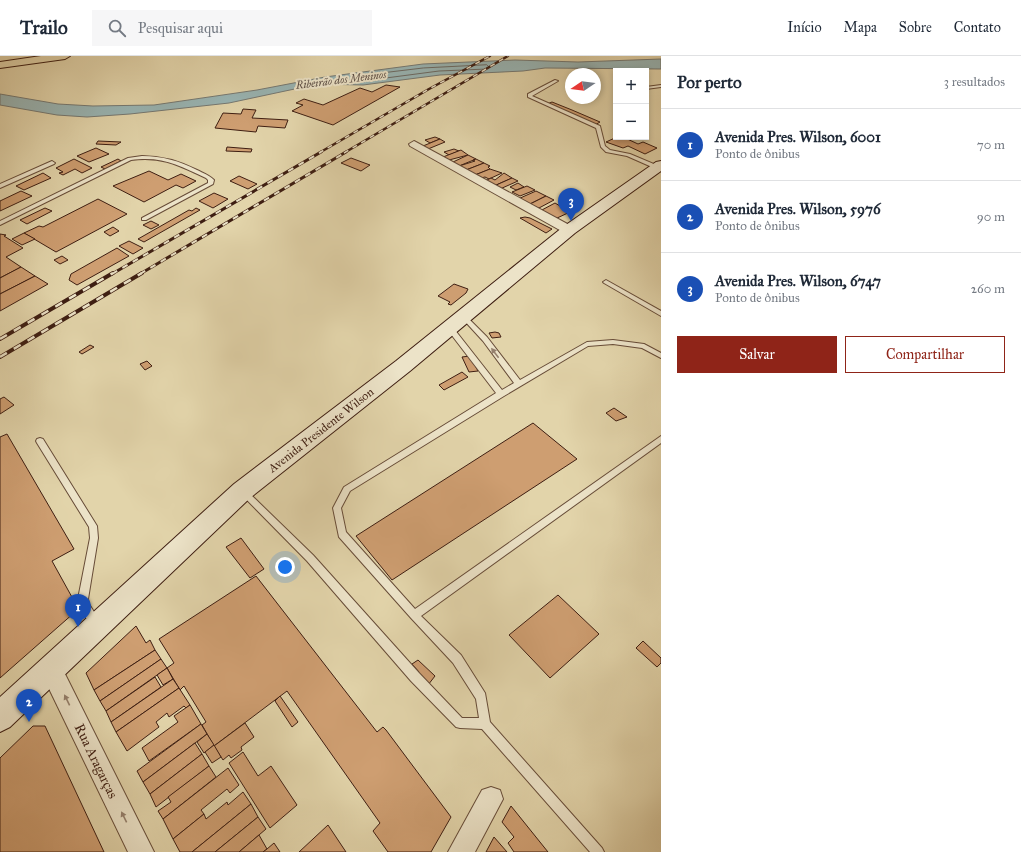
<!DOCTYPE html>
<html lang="pt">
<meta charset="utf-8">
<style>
body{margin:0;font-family:"IM FELL Great Primer",serif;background:#f6f6f7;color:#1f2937}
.controls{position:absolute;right:12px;top:12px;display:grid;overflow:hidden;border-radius:0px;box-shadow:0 2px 6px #0003}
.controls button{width:36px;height:36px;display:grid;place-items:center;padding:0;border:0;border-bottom:1px solid #e0e1e3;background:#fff;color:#1f2937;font:20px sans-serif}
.compass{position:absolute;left:565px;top:12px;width:36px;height:36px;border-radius:50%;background:#fff;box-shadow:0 2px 6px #0003;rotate:257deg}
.you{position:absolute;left:285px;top:511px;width:14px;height:14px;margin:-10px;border:3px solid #fff;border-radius:50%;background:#1a73e8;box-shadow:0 0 0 6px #1a73e833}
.badge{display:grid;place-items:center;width:26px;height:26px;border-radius:50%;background:#8f2418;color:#fff;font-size:13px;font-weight:700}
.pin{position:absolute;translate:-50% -33px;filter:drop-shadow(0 1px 2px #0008)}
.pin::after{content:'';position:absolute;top:21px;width:14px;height:12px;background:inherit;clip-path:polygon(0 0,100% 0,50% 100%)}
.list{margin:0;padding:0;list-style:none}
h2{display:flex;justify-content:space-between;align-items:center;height:52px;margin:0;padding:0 16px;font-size:17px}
h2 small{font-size:13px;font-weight:400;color:#747a83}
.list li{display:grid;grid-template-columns:26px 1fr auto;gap:12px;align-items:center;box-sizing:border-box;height:72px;padding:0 16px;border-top:1px solid #e0e1e3}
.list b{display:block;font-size:15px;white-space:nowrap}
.list p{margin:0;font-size:13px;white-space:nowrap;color:#747a83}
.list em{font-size:13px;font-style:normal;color:#747a83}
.actions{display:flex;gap:8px;padding:12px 16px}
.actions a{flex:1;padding:9px 0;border:1px solid #8f2418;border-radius:0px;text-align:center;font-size:14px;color:#8f2418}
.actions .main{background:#8f2418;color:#fff}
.icon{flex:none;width:22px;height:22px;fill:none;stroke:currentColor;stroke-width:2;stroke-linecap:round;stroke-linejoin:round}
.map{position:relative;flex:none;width:661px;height:796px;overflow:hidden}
header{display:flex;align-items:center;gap:24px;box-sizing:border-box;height:56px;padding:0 20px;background:#fff;border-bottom:1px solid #e0e1e3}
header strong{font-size:19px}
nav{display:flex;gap:22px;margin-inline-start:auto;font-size:14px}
.search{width:280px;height:36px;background:#f6f6f7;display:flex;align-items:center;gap:10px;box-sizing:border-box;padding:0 14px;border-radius:0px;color:#747a83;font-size:15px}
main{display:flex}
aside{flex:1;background:#fff}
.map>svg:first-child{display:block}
.water{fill:#99b5b4;stroke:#757973}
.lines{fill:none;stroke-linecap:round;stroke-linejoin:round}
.shore{stroke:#6c6a63;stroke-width:1}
.building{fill:#ce9e71;stroke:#3e1e12}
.service-casing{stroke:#674c38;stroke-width:2}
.minor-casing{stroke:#674c38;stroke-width:2}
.secondary-casing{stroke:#3e1e12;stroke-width:2}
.primary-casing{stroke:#3e1e12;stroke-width:2}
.service{fill:#ece3c8;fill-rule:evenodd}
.minor{fill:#ece3c8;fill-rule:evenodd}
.secondary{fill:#ece3c8;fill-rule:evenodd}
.primary{fill:#e2d4aa;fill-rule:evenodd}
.rail-far2-casing{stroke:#3e1e12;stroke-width:2.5}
.rail-far1-casing{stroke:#3e1e12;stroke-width:3}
.rail-casing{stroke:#3e1e12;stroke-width:4}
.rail-far2{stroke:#ece3c8;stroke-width:1.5;stroke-dasharray:5;stroke-linecap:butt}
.rail-far1{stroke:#ece3c8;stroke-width:2;stroke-dasharray:6;stroke-linecap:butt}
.rail{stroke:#ece3c8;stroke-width:2.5;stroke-dasharray:8;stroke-linecap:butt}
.oneway{fill:#95806d}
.labels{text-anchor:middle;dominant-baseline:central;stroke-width:4;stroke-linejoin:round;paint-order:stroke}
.far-water-label{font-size:11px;font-style:italic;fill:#594b43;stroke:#ece3c8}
.street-label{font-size:12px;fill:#3e1e12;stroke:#ece3c8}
.near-street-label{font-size:14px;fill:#3e1e12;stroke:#ece3c8}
</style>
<header>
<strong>Trailo</strong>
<div class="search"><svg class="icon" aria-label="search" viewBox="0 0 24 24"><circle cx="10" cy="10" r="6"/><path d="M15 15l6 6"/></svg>Pesquisar aqui</div>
<nav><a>Início</a><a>Mapa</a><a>Sobre</a><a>Contato</a></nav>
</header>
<main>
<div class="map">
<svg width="661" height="796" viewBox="0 0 661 796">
<rect width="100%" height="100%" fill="#e2d4aa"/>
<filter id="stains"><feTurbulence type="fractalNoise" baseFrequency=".005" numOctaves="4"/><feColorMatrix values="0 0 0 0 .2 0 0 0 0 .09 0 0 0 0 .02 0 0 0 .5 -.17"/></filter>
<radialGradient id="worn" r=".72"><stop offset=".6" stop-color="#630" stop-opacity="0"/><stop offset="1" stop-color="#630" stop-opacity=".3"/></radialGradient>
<path class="water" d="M661,3V13L545,12L523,15L440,19L363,29L318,28L229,47L130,58L87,61L57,59L0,49V38L58,48L93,50L154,49L257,34L325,21L423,8L515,4L578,6Z"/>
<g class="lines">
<path class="shore" d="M487,9L489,11L487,13L439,15L363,25L354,23L356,20L423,12Z"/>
</g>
<g class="building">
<path d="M386,29L400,31L333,69L292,55L303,49L296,47L304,43L323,49L360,32L372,36Z"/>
<path d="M552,46L572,54L600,66L595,69L547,48Z"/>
<path d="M243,53L256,54L252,62L288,64L285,72L258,70L256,76L215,72L223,57L241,58Z"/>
<path d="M435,81L440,83L430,87L425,84Z"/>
<path d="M617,81H623L638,88L643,86L657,92L645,98L628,90L623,92L606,86Z"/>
<path d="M440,83L445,86L428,93L423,90Z"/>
<path d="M98,85L121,86L116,89L96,88Z"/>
<path d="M227,91L252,93L251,96L226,95Z"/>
<path d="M96,92L109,98L89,106L77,100Z"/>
<path d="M454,93L459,95L449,99L444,96Z"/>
<path d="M461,94L468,99L449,104L443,101Z"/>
<path d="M468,99L476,103L459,110L453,106Z"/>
<path d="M351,102L370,109L361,115L341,107Z"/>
<path d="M74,103L92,112L82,117L75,113L63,119L59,117L63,116L56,112Z"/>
<path d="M118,103L121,105L105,113L101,111Z"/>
<path d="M476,103L484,107L466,114L459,110L475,105L473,104Z"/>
<path d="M484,107L490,110L488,111L490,113L475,119L466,114Z"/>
<path d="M490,113L502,117L489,123L485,121L481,122L475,119Z"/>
<path d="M149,115L168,124L181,118L196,125L183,132L176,129L144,146L113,130Z"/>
<path d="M43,117L51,122L24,134L16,130Z"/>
<path d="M504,117L512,122L494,130L485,125L491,122L495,124Z"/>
<path d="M239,120L257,128L248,133L230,125Z"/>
<path d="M512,122L518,125L500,133L494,130Z"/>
<path d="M518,127L524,131L516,134L510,131Z"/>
<path d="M527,130L535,134L520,140L512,136Z"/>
<path d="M21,135L32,140L0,155V145Z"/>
<path d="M536,135L546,140L528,149L518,143Z"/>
<path d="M214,137L228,143L213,152L199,145Z"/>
<path d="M546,140L554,144L539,152L528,149Z"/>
<path d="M98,143L127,158L56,196L24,177L39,170L43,171Z"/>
<path d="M555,147L570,156L555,163L540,155Z"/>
<path d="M45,152L52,155L27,168L20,164Z"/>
<path d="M196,152L200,154L144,186L138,183L189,154L192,155Z"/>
<path d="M525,161L530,162L552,173L546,177L520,162Z"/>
<path d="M151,165L159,169L151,173L143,169Z"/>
<path d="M113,171L119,175L110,180L104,176Z"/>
<path d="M24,177L35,183L22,189L12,183Z"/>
<path d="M0,178L6,179L4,180L23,192L6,201L21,211L0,222Z"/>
<path d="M129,185L143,192L133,198L119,190Z"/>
<path d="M117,192L129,200L77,229L69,224L71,218Z"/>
<path d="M62,200L68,204L60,208L54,204Z"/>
<path d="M21,211L35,220L0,238V222Z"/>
<path d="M35,220L48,228L0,255V238Z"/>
<path d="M454,228L468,233L466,237L451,249L448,248L450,246L438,240Z"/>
<path d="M495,276L499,277L501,281L492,282L489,277Z"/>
<path d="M90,289L94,291L82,298L79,296Z"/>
<path d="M470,300L478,315L469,316L462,301Z"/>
<path d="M147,305L152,310L145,314L140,308Z"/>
<path d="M462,316L468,321L444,334L439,329Z"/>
<path d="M4,341L14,349L0,358V343Z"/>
<path d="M614,352L627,361L616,365L606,357Z"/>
<path d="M533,367L577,403L392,524L356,480Z"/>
<path d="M7,378L74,493L52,505L73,543L77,539L83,549L0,622V381Z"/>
<path d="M241,482L264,513L250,522L226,491Z"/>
<path d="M256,520L377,676L383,671L386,674L451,761L431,796H388L373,775L380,767L287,635L214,690L202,669L206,666L184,630L180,634L167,612L174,607L159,583Z"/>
<path d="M558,539L599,578L550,622L509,579Z"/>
<path d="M136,570L146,587L150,584L155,594L94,634L86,617Z"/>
<path d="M643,585L661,602V607L657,611L636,592Z"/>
<path d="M155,594L161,603L100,645L94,634Z"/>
<path d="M161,603L167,612L106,655L100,645Z"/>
<path d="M418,604L435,620L428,629L416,621L419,616L412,608Z"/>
<path d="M167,612L173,623L163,629L157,619Z"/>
<path d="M155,621L161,631L111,666L106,655Z"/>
<path d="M173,623L179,632L116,676L111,666Z"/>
<path d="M179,632L190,649L186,652L184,650L169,661L167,657L156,666L159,671L127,695L116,676Z"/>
<path d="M280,640L298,666L292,671L275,645Z"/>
<path d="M190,649L201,668L149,705L142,692L178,666L174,660Z"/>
<path d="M245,667L254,681L241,691L242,694L231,702L229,699L223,704L214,690Z"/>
<path d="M201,668L207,678L143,726L137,715Z"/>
<path d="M33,670H45L104,796H0V702Z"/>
<path d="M207,678L214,689L204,697L197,686Z"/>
<path d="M195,687L202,698L150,738L143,726Z"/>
<path d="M214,689L221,701L212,707L205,696Z"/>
<path d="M243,696L258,720L271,710L297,749L270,772L229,707Z"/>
<path d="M202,698L209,710L156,751L150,738Z"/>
<path d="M209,710L216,721L163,763L158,755L171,746L168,741Z"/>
<path d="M228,712L239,729L230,737L227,733L201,754L204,758L173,783L163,763Z"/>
<path d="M243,736L251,748L192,796H180L173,783L204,758L206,763L227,746L228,749Z"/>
<path d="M251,748L258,761L215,796H192Z"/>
<path d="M511,750L548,796H514L508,787L514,781L502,766Z"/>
<path d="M258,761L266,773L239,796H215Z"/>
<path d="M328,769L346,796H299Z"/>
<path d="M259,779L267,793L263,796H239Z"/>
<path d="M494,781L507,796H486Z"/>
<path d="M274,787L280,796H263L267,793Z"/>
</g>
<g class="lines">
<g class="service-casing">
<g id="service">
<path d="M555,24L558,25L532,40L600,70L605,90L610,94L630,98L661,111V115L627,100L606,96L601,91L596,72L528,41V38Z"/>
<path d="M661,29V31L646,33V31Z"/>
<path d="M142,100C163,100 179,105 197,114C203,117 209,119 214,124L213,128L146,164H142V162L208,127V124L206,122C178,109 163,100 131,104L0,169V165L128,102Z"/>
<path d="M52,105L55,107L54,108L0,132V128Z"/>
<path d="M606,224L661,255V260L604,227L603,226Z"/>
<path d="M463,258L465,259L487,281L520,324L587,286L613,284L644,288L661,297V302L642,292L613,288L588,290L504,340L350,435L341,452L346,476L415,553L661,380V387L421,560L461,599L485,637L490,666L602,792L604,796H590L482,673L460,672L456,671L411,625L307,505L239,436L240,434L243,433L246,434L313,499L419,617L462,662H479L476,643L453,607L411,562L339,481L333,452L344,431L496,337L447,273V269H451L502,334L514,327L483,285L461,261L460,260Z"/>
<path d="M40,382L43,383L97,470L98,482L88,543L89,548L101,567L99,570L96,572C88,569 80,551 78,543L90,482L89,471L37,387L36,385L37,383Z"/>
</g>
</g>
<g class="minor-casing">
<g id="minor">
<path d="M414,85L573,171L575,174L573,177H565L410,90L409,88Z"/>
<path d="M51,603L59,606L154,796H128L40,614L43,606Z"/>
<path d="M491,731L500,734L503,743L475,796H448L482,734Z"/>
</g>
</g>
<g class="secondary-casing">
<path id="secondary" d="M661,105V115L575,177L410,315L250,442L10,671L0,676V641L234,428L396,305L563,171L656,106Z"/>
</g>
<g class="primary-casing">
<path id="primary" d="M41,0H70L65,3L0,12V6Z"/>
</g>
<use href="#service" class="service"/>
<use href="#minor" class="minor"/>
<use href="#secondary" class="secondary"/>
<use href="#primary" class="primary"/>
<g class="rail-far2-casing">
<g id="rail-far2">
<path d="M319,97L429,33L490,0"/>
<path d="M344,97L508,0"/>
</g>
</g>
<g class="rail-far1-casing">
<g id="rail-far1">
<path d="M112,218L321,96"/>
<path d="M140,218L346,96"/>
</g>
</g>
<g class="rail-casing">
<g id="rail">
<path d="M0,283L113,217"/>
<path d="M0,301L142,217"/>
</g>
</g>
<use href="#rail-far2" class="rail-far2"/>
<use href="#rail-far1" class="rail-far1"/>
<use href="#rail" class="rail"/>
</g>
<defs><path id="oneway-solid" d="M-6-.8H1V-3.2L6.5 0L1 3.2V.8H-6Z"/></defs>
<g class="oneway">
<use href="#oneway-solid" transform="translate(495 297) rotate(-127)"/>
<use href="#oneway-solid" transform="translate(67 644) rotate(-116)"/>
<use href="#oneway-solid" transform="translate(124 761) rotate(-116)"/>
</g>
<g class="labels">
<g class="far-water-label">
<text transform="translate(341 24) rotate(-7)">Ribeirão dos Meninos</text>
</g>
<g class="street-label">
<text transform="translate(321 374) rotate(-38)">Avenida Presidente Wilson</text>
</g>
<g class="near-street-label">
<text transform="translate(96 705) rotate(64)">Rua Aragarças</text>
</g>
</g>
<rect width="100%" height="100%" filter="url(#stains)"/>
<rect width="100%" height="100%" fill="url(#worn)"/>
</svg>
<div class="controls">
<button>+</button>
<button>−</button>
</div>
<svg class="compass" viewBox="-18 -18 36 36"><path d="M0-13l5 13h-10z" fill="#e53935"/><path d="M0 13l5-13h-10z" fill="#747a83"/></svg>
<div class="you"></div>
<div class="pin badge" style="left:78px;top:571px;background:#1a4fb4">1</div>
<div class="pin badge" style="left:29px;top:666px;background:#1a4fb4">2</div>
<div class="pin badge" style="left:571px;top:165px;background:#1a4fb4">3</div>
</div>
<aside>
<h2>Por perto<small>3 resultados</small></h2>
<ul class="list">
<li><span class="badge" style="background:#1a4fb4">1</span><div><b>Avenida Pres. Wilson, 6001</b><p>Ponto de ônibus</p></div><em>70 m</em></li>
<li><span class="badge" style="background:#1a4fb4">2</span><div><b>Avenida Pres. Wilson, 5976</b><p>Ponto de ônibus</p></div><em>90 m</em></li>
<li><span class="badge" style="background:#1a4fb4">3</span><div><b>Avenida Pres. Wilson, 6747</b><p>Ponto de ônibus</p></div><em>260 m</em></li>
</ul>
<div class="actions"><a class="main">Salvar</a><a>Compartilhar</a></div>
</aside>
</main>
